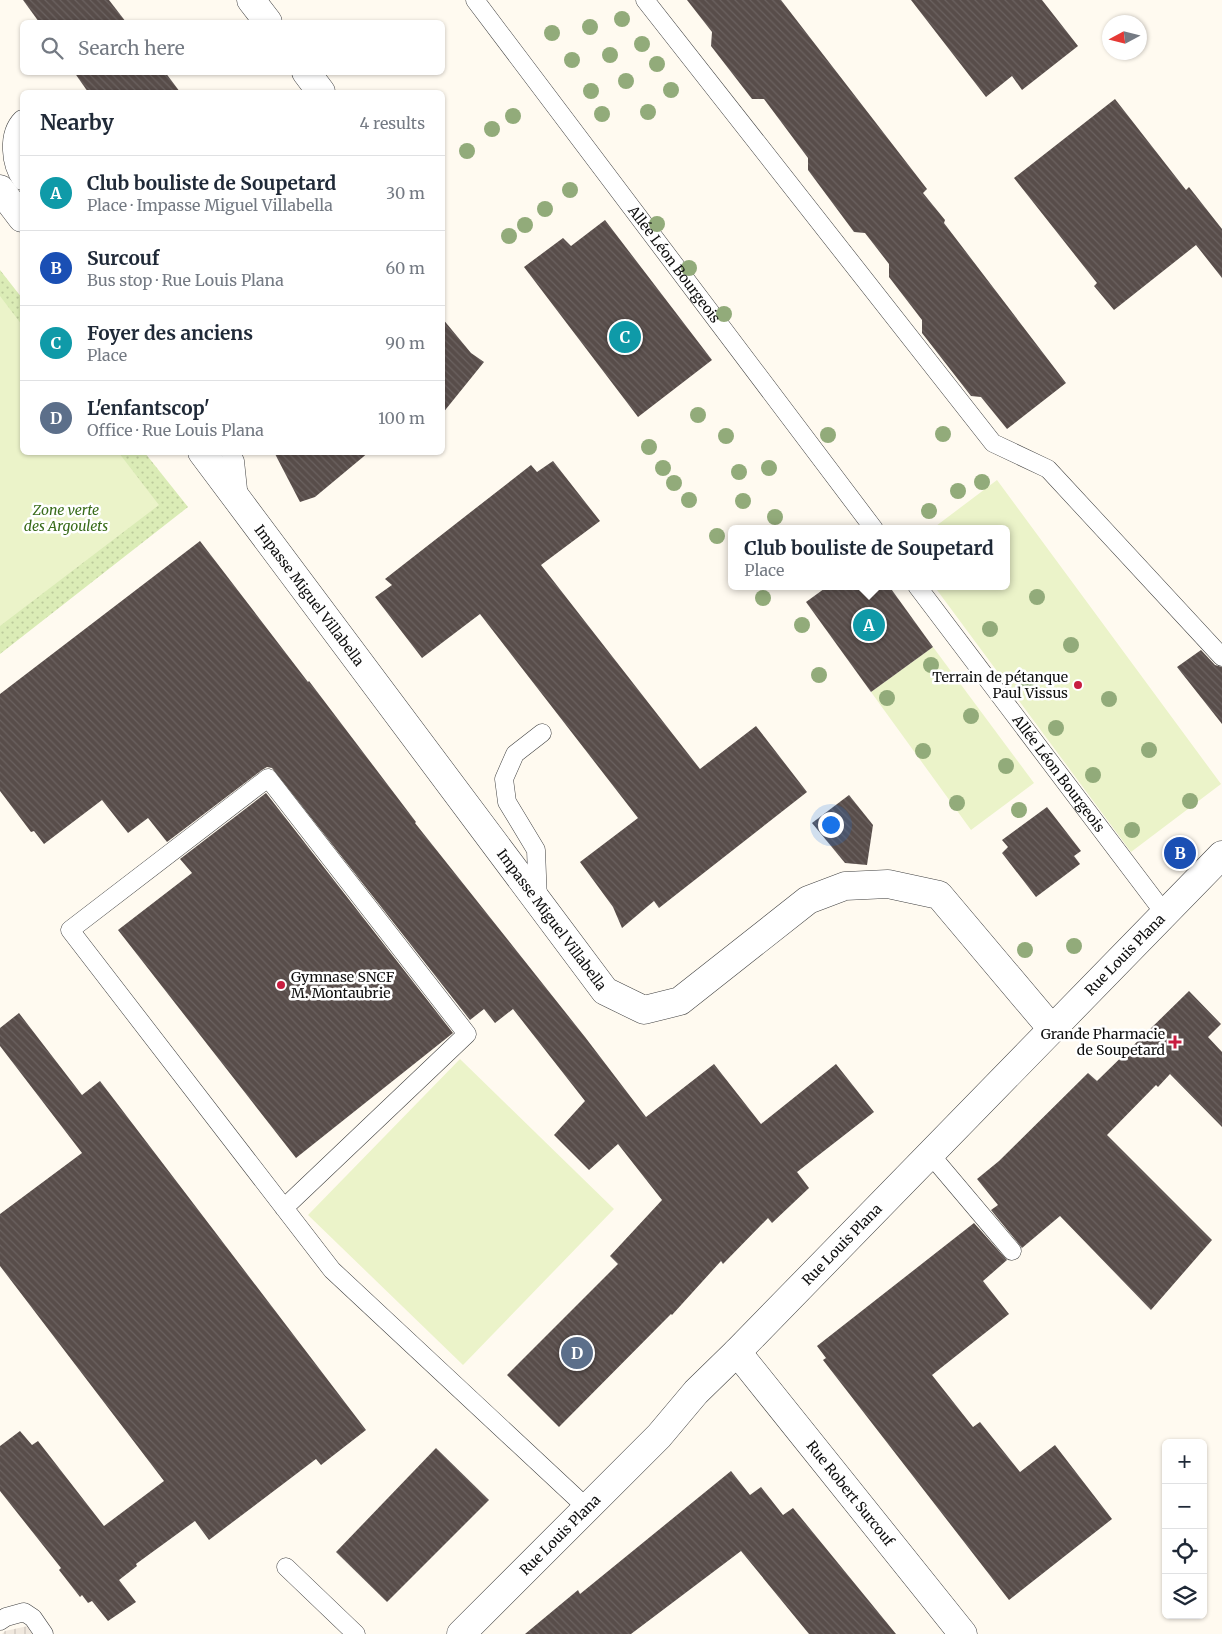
<!DOCTYPE html>
<meta charset="utf-8">
<style>
body{margin:0;font-family:Merriweather,serif;background:#f2f2f3;color:#1f2937}
.controls{position:absolute;right:15px;bottom:15px;display:grid;overflow:hidden;border-radius:8px;box-shadow:0 1px 4px #0004}
.controls button{width:45px;height:45px;display:grid;place-items:center;padding:0;border:0;border-bottom:1px solid #e0e1e3;background:#fff;color:#1f2937;font:25px sans-serif}
.compass{position:absolute;left:1102px;top:15px;width:45px;height:45px;border-radius:50%;background:#fff;box-shadow:0 1px 4px #0004;rotate:263deg}
.you{position:absolute;left:830px;top:824px;width:18px;height:18px;margin:-12px;border:4px solid #fff;border-radius:50%;background:#1a73e8;box-shadow:0 0 0 8px #1a73e833}
.badge{display:grid;place-items:center;width:32px;height:32px;border-radius:50%;background:#7c3aed;color:#fff;font-size:16px;font-weight:700}
.pin{position:absolute;translate:-50% -50%;border:2px solid #fff;box-shadow:0 1px 5px #0006}
.popup{position:absolute;left:728px;top:525px;width:282px;height:65px;box-sizing:border-box;display:grid;place-content:center;border-radius:8px;background:#fff;filter:drop-shadow(0 1px 4px #0005);font-size:16px;white-space:nowrap;color:#747a83}
.popup b{font-size:19px;color:#1f2937}
.popup::after{content:'';position:absolute;left:50%;top:100%;margin-left:-10px;border:10px solid transparent;border-top-color:#fff}
.list{margin:0;padding:0;list-style:none}
h2{display:flex;justify-content:space-between;align-items:center;height:65px;margin:0;padding:0 20px;font-size:21px}
h2 small{font-size:16px;font-weight:400;color:#747a83}
.list li{display:grid;grid-template-columns:32px 1fr auto;gap:15px;align-items:center;box-sizing:border-box;height:75px;padding:0 20px;border-top:1px solid #e0e1e3}
.list b{display:block;font-size:19px;white-space:nowrap}
.list p{margin:0;font-size:16px;white-space:nowrap;color:#747a83}
.list em{font-size:16px;font-style:normal;color:#747a83}
.icon{flex:none;width:28px;height:28px;fill:none;stroke:currentColor;stroke-width:2;stroke-linecap:round;stroke-linejoin:round}
.map{position:relative;flex:none;width:1222px;height:1634px;overflow:hidden}
.search{position:absolute;background:#fff;box-shadow:0 1px 4px #0004;left:20px;top:20px;width:425px;height:55px;display:flex;align-items:center;gap:12px;box-sizing:border-box;padding:0 18px;border-radius:8px;color:#747a83;font-size:19px}
.panel{position:absolute;background:#fff;box-shadow:0 1px 4px #0004;left:20px;top:90px;width:425px;height:365px;border-radius:8px}
.map>svg:first-child{display:block}
.park{fill:url(#park-dots)}
.pitch{fill:#ebf3c9}
.plaza{fill:url(#plaza-grid)}
.building{fill:url(#building-back-hatch)}
.lines{fill:none;stroke-linecap:round;stroke-linejoin:round}
.service-casing{stroke:#414141;stroke-width:19}
.minor-casing{stroke:#414141;stroke-width:29}
.tertiary-casing{stroke:#414141;stroke-width:29}
.service{stroke:#fff;stroke-width:18}
.minor{stroke:#fff;stroke-width:28}
.tertiary{stroke:#fff;stroke-width:28}
.tree{fill:#92ab7a}
.poi-dot{fill:#c81d40;stroke:#fff;stroke-width:2}
.labels{text-anchor:middle;dominant-baseline:central;stroke-width:5;stroke-linejoin:round;paint-order:stroke}
.street-label{font-size:14px;fill:#0e0e0e;stroke:#fff}
.park-label{font-size:14px;font-style:italic;fill:#386b1a;stroke:#fff}
.poi-label{font-size:14px;fill:#0e0e0e;stroke:#fff;text-anchor:end}
</style>
<div class="map">
<svg width="1222" height="1634" viewBox="0 0 1222 1634">
<defs>
<pattern id="park-dots" width="8" height="8" patternUnits="userSpaceOnUse" patternTransform="scale(1.25)"><rect width="8" height="8" fill="#dbecb6"/><path d="M2 2h.1M6 6h.1" fill="none" stroke="#bbc99b" stroke-width="1.8" stroke-linecap="round"/></pattern>
<pattern id="plaza-grid" width="8" height="8" patternUnits="userSpaceOnUse" patternTransform="scale(1.25)"><rect width="8" height="8" fill="#f0e8de"/><path d="M0 4h8M4 0v8" fill="none" stroke="#cdc6bd"/></pattern>
<pattern id="building-back-hatch" width="6" height="6" patternUnits="userSpaceOnUse" patternTransform="scale(1.25)"><rect width="6" height="6" fill="#584d4a"/><path d="M-1 5l2 2M0 0l6 6M5-1l2 2" fill="none" stroke="#6b6260"/></pattern>
</defs>
<rect width="100%" height="100%" fill="#fffaf0"/>
<path class="park" d="M0,270L22,298V452L145,453L188,507L0,654Z"/>
<g class="pitch">
<path d="M0,296L22,325V452L119,453L159,505L0,626Z"/>
<path d="M997,480L1221,784L1131,852L934,586H1006V529H932Z"/>
<path d="M933,647L1034,783L971,830L871,692Z"/>
<path d="M460,1059L614,1209L463,1365L308,1215Z"/>
</g>
<path class="plaza" d="M28,1626L33,1634H2L5,1631Z"/>
<g class="building">
<path d="M23,0H109L126,22H39Z"/>
<path d="M687,0H781L927,189L923,193L945,220L944,223L1066,383L1007,429L981,397L971,396L922,333V320L889,277V264L865,233L854,232L808,170V158L764,99H752L711,46L712,32Z"/>
<path d="M911,0H1042L1078,46L1022,90L1012,76L986,97Z"/>
<path d="M74,72H165L180,92H88Z"/>
<path d="M1115,99L1186,190L1189,187L1222,229V278L1196,245L1114,310L1094,286L1097,283L1014,178Z"/>
<path d="M605,220L712,360L638,417L524,267L563,238L571,246Z"/>
<path d="M442,318L471,353L484,362L442,414Z"/>
<path d="M274,452H369L315,497L300,502Z"/>
<path d="M553,461L600,521L541,565L700,769L756,726L807,792L659,908L654,901L622,928L613,907L580,862L638,818L480,614L422,658L375,597L392,585L385,579L531,465L537,472Z"/>
<path d="M200,541L308,682L309,681L416,822L415,823L585,1037L646,1117L714,1064L761,1124L836,1064L874,1112L797,1172L809,1188L772,1223L768,1218L723,1264L721,1261L672,1315L671,1314L559,1427L507,1375L618,1264L610,1256L662,1200L618,1144L589,1170L554,1135L585,1101L513,1009L495,1023L484,1009L470,1020L272,768L267,767L262,770L167,842L148,818L128,833L102,800L44,844L34,831L31,832L0,791V694Z"/>
<path d="M828,586H889L933,647L871,692L806,602Z"/>
<path d="M1201,650L1215,665L1222,667V724L1177,667Z"/>
<path d="M266,793L453,1033L296,1158L118,930L192,873L180,859Z"/>
<path d="M849,795L873,825L867,865L845,863L812,823Z"/>
<path d="M1047,807L1081,851L1074,856L1080,864L1036,897L1002,853L1008,847L1002,840Z"/>
<path d="M1189,991L1221,1024L1208,1037L1222,1052V1127L1170,1074L1158,1087L1156,1085L1107,1135L1212,1240L1151,1310L1060,1216L1022,1248L991,1210L998,1205L977,1179L999,1161L1088,1073L1097,1081Z"/>
<path d="M19,1013L82,1095L100,1081L366,1430L321,1465L316,1459L209,1540L195,1521L136,1564L137,1566L119,1580L136,1602L108,1621L92,1601L88,1603L82,1595L80,1597L59,1570L61,1568L0,1491V1446L20,1431L32,1445L38,1441L104,1526L164,1481L0,1266V1214L82,1153L0,1046V1028Z"/>
<path d="M974,1223L1007,1260L983,1281L1009,1314L932,1375L973,1427L980,1422L1020,1472L1055,1445L1112,1519L1009,1600L823,1360L826,1358L817,1346Z"/>
<path d="M436,1448L489,1500L387,1602L336,1552Z"/>
<path d="M731,1471L750,1495L761,1487L783,1515L793,1508L896,1634H809L741,1551L631,1634H525L578,1590L580,1594Z"/>
</g>
<g class="lines">
<g class="service-casing">
<g id="service">
<path id="s1" d="M475,0L874,529"/>
<path d="M645,0L993,443L1048,469L1222,657"/>
<path d="M22,119C7,134 10,164 22,181"/>
<path d="M230,452L235,461L239,499"/>
<path id="s2" d="M917,586L1165,914"/>
<path d="M538,901L536,850L507,802L504,779L515,754L542,733"/>
<path d="M930,1154L1012,1251"/>
<path d="M284,1208L467,1034L268,778L70,930L332,1270L587,1508"/>
<path d="M286,1567L356,1634"/>
<path d="M0,1621L6,1617L24,1612L33,1618L44,1634"/>
</g>
</g>
<g class="minor-casing">
<g id="minor">
<path d="M251,0L268,22"/>
<path d="M306,72L321,92"/>
<path d="M0,189L22,218"/>
<path id="s3" d="M202,452L605,991L644,1010L680,1001L808,900L845,886L888,884L939,895L1052,1029"/>
<path id="s4" d="M737,1352L963,1634"/>
</g>
</g>
<g class="tertiary-casing">
<g id="tertiary">
<path id="s5" d="M461,1634L659,1436L696,1392L737,1352L1222,855"/>
</g>
</g>
<use href="#service" class="service"/>
<use href="#minor" class="minor"/>
<use href="#tertiary" class="tertiary"/>
</g>
<g class="tree">
<circle cx="622" cy="19" r="8"/>
<circle cx="590" cy="27" r="8"/>
<circle cx="552" cy="33" r="8"/>
<circle cx="642" cy="44" r="8"/>
<circle cx="610" cy="55" r="8"/>
<circle cx="572" cy="60" r="8"/>
<circle cx="657" cy="64" r="8"/>
<circle cx="626" cy="81" r="8"/>
<circle cx="671" cy="90" r="8"/>
<circle cx="591" cy="91" r="8"/>
<circle cx="648" cy="112" r="8"/>
<circle cx="602" cy="114" r="8"/>
<circle cx="513" cy="116" r="8"/>
<circle cx="492" cy="129" r="8"/>
<circle cx="467" cy="151" r="8"/>
<circle cx="570" cy="190" r="8"/>
<circle cx="545" cy="209" r="8"/>
<circle cx="657" cy="224" r="8"/>
<circle cx="525" cy="225" r="8"/>
<circle cx="509" cy="236" r="8"/>
<circle cx="689" cy="268" r="8"/>
<circle cx="724" cy="314" r="8"/>
<circle cx="698" cy="415" r="8"/>
<circle cx="943" cy="434" r="8"/>
<circle cx="828" cy="435" r="8"/>
<circle cx="726" cy="436" r="8"/>
<circle cx="649" cy="447" r="8"/>
<circle cx="663" cy="468" r="8"/>
<circle cx="769" cy="468" r="8"/>
<circle cx="739" cy="472" r="8"/>
<circle cx="982" cy="482" r="8"/>
<circle cx="674" cy="483" r="8"/>
<circle cx="958" cy="491" r="8"/>
<circle cx="689" cy="500" r="8"/>
<circle cx="743" cy="501" r="8"/>
<circle cx="929" cy="511" r="8"/>
<circle cx="775" cy="517" r="8"/>
<circle cx="717" cy="536" r="8"/>
<circle cx="1037" cy="597" r="8"/>
<circle cx="763" cy="598" r="8"/>
<circle cx="802" cy="625" r="8"/>
<circle cx="990" cy="629" r="8"/>
<circle cx="1071" cy="645" r="8"/>
<circle cx="931" cy="665" r="8"/>
<circle cx="819" cy="675" r="8"/>
<circle cx="1027" cy="680" r="8"/>
<circle cx="887" cy="698" r="8"/>
<circle cx="1109" cy="699" r="8"/>
<circle cx="971" cy="716" r="8"/>
<circle cx="1056" cy="728" r="8"/>
<circle cx="1149" cy="750" r="8"/>
<circle cx="923" cy="751" r="8"/>
<circle cx="1006" cy="766" r="8"/>
<circle cx="1093" cy="775" r="8"/>
<circle cx="1190" cy="801" r="8"/>
<circle cx="957" cy="803" r="8"/>
<circle cx="1019" cy="810" r="8"/>
<circle cx="1132" cy="830" r="8"/>
<circle cx="1074" cy="946" r="8"/>
<circle cx="1025" cy="950" r="8"/>
</g>
<g class="poi-dot">
<circle cx="1078" cy="685" r="5"/>
<circle cx="281" cy="985" r="5"/>
<path d="M1172.5 1034.5h5v5h5v5h-5v5h-5v-5h-5v-5h5z"/>
</g>
<g class="labels">
<g class="street-label">
<text stroke="none"><textPath href="#s1" startOffset="331">Allée Léon Bourgeois</textPath></text>
<text stroke="none"><textPath href="#s3" startOffset="179">Impasse Miguel Villabella</textPath></text>
<text stroke="none"><textPath href="#s2" startOffset="235">Allée Léon Bourgeois</textPath></text>
<text stroke="none"><textPath href="#s3" startOffset="584">Impasse Miguel Villabella</textPath></text>
<text stroke="none"><textPath href="#s5" startOffset="950">Rue Louis Plana</textPath></text>
<text stroke="none"><textPath href="#s5" startOffset="545">Rue Louis Plana</textPath></text>
<text stroke="none"><textPath href="#s4" startOffset="181">Rue Robert Surcouf</textPath></text>
<text stroke="none"><textPath href="#s5" startOffset="140">Rue Louis Plana</textPath></text>
</g>
<g class="park-label">
<text x="66" y="510">Zone verte<tspan x="66" dy="16">des Argoulets</tspan></text>
</g>
<g class="poi-label">
<text x="1068" y="677">Terrain de pétanque<tspan x="1068" dy="16">Paul Vissus</tspan></text>
<text x="291" y="977" text-anchor="start">Gymnase SNCF<tspan x="291" dy="16">M. Montaubrie</tspan></text>
<text x="1165" y="1034">Grande Pharmacie<tspan x="1165" dy="16">de Soupetard</tspan></text>
</g>
</g>
</svg>
<div class="controls">
<button>+</button>
<button>−</button>
<button><svg class="icon" aria-label="locate" viewBox="0 0 24 24"><circle cx="12" cy="12" r="6"/><path d="M12 2v4M12 18v4M2 12h4M18 12h4"/></svg></button>
<button><svg class="icon" aria-label="layers" viewBox="0 0 24 24"><path d="M12 4l9 5-9 5-9-5zM3 14l9 5 9-5"/></svg></button>
</div>
<svg class="compass" viewBox="-18 -18 36 36"><path d="M0-13l5 13h-10z" fill="#e53935"/><path d="M0 13l5-13h-10z" fill="#747a83"/></svg>
<div class="you"></div>
<div class="pin badge" style="left:869px;top:625px;background:#0f9aa8">A</div>
<div class="popup"><b>Club bouliste de Soupetard</b>Place</div>
<div class="pin badge" style="left:1180px;top:853px;background:#1a4fb4">B</div>
<div class="pin badge" style="left:625px;top:337px;background:#0f9aa8">C</div>
<div class="pin badge" style="left:577px;top:1353px;background:#5c6f8a">D</div>
<div class="search"><svg class="icon" aria-label="search" viewBox="0 0 24 24"><circle cx="10" cy="10" r="6"/><path d="M15 15l6 6"/></svg>Search here</div>
<section class="panel">
<h2>Nearby<small>4 results</small></h2>
<ul class="list">
<li><span class="badge" style="background:#0f9aa8">A</span><div><b>Club bouliste de Soupetard</b><p>Place · Impasse Miguel Villabella</p></div><em>30 m</em></li>
<li><span class="badge" style="background:#1a4fb4">B</span><div><b>Surcouf</b><p>Bus stop · Rue Louis Plana</p></div><em>60 m</em></li>
<li><span class="badge" style="background:#0f9aa8">C</span><div><b>Foyer des anciens</b><p>Place</p></div><em>90 m</em></li>
<li><span class="badge" style="background:#5c6f8a">D</span><div><b>L'enfantscop'</b><p>Office · Rue Louis Plana</p></div><em>100 m</em></li>
</ul>
</section>
</div>
